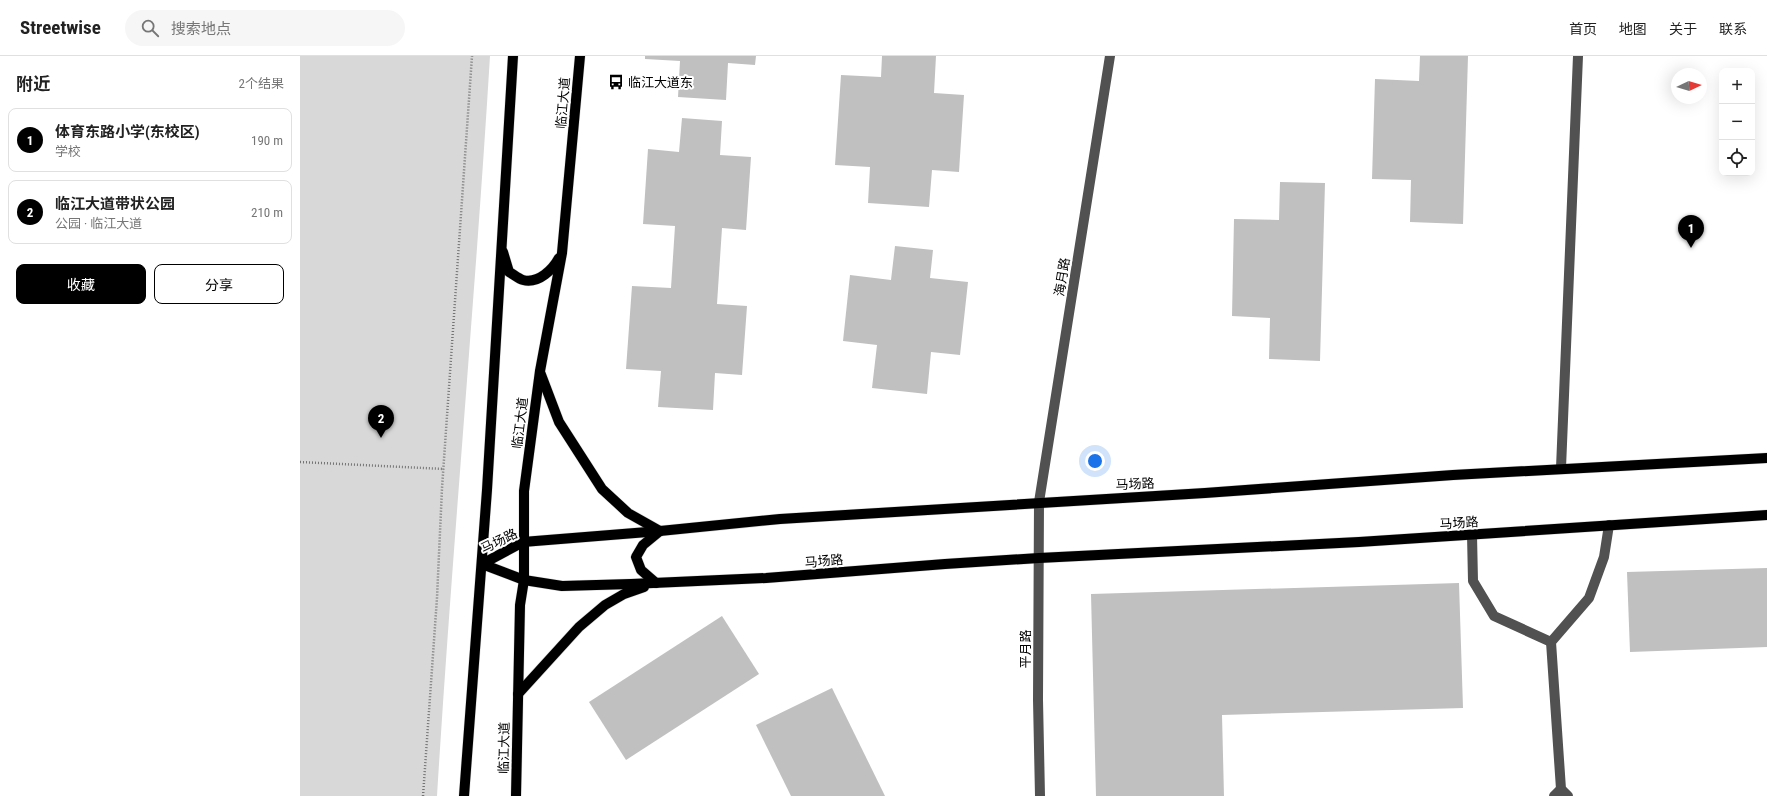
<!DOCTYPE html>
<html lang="zh">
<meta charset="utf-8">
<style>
body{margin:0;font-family:"Roboto Condensed","Noto Sans SC",sans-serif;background:#f6f6f6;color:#222}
.controls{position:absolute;right:12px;top:12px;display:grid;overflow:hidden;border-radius:8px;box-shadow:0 4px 16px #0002}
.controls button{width:36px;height:36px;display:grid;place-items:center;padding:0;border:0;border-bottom:1px solid #e0e0e0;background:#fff;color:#222;font:20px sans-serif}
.compass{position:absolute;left:1371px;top:12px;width:36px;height:36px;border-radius:50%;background:#fff;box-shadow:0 4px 16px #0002;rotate:86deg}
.you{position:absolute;left:795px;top:405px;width:14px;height:14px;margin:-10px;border:3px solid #fff;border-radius:50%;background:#1a73e8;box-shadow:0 0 0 6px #1a73e833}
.badge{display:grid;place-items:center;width:26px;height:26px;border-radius:50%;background:#000;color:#fff;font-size:13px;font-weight:700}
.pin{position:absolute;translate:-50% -33px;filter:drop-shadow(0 1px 2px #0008)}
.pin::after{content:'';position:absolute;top:21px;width:14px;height:12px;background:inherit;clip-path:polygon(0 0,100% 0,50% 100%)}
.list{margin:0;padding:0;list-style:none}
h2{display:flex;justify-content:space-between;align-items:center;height:52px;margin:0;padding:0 16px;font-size:17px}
h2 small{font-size:13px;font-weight:400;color:#767676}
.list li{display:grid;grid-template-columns:26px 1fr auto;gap:12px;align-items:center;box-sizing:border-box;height:64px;margin:0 8px 8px;padding:0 8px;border:1px solid #e0e0e0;border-radius:8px}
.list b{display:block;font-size:15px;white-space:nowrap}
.list p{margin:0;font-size:13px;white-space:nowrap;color:#767676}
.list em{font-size:13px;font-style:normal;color:#767676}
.actions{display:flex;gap:8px;padding:12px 16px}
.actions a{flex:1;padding:9px 0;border:1px solid #000;border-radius:8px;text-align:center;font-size:14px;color:#000}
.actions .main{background:#000;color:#fff}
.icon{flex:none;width:22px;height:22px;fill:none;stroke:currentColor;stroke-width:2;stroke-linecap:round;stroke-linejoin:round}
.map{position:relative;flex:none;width:1467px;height:740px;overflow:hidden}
header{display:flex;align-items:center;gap:24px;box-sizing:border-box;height:56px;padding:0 20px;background:#fff;border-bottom:1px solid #e0e0e0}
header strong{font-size:19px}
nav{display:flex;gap:22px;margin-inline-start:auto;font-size:14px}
.search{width:280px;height:36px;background:#f6f6f6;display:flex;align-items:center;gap:10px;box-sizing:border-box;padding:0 14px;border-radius:22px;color:#767676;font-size:15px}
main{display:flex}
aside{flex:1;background:#fff}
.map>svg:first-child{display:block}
.green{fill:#d8d8d8}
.building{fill:#c0c0c0}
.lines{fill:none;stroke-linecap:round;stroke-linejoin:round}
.major-casing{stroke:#dbdbdb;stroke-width:11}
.path{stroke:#737373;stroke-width:2.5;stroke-dasharray:1 2;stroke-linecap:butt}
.minor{stroke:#515151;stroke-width:10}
.major{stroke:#000;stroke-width:10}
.labels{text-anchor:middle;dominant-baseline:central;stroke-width:4;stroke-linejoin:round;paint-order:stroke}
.poi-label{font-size:13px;fill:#000;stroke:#fff;text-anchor:start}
.street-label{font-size:13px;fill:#000;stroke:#fff}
</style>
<header>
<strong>Streetwise</strong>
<div class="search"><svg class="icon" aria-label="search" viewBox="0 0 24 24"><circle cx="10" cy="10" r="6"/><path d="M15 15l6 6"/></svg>搜索地点</div>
<nav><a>首页</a><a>地图</a><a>关于</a><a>联系</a></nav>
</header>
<main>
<aside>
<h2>附近<small>2个结果</small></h2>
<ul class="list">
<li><span class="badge">1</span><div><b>体育东路小学(东校区)</b><p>学校</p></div><em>190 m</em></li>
<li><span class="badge">2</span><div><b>临江大道带状公园</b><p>公园 · 临江大道</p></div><em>210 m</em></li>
</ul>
<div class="actions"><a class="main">收藏</a><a>分享</a></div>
</aside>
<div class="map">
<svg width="1467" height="740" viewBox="0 0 1467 740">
<rect width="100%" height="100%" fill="#fff"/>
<path class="green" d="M0,0H190C175,247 152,493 137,740H0Z"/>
<g class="building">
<path d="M345,0H456L455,9L428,7L426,44L378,41L380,5L345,3Z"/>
<path d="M582,0H636L634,37L664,39L659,116L632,114L629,151L568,147L570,111L535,109L541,19L581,21Z"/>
<path d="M1120,0H1168L1163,168L1110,166L1111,124L1072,123L1075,23L1119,25Z"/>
<path d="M382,62L422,65L420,99L451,101L446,174L422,172L417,248L447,250L442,319L415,317L413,354L358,351L361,315L326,313L332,230L371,232L375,170L343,168L348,93L379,96Z"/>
<path d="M980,126L1025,127L1020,305L969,303L970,262L932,260L934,163L979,164Z"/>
<path d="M595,190L633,194L630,222L668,226L660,299L631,296L627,338L572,332L577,289L543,285L550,219L591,224Z"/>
<path d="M1467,512V591L1330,596L1327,516Z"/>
<path d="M1159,527L1163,652L922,659L924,740H796L791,538Z"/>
<path d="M422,560L459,618L326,704L289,646Z"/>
<path d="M532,632L585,740H491L456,669Z"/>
</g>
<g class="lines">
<g class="major-casing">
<g id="major">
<path d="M203,196L209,216C213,218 219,223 223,224C239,228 253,213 259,202"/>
<path d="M240,316L259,366L302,433L328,457L360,475"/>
<path d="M182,508L223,486L360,475L480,463L905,437L1153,419L1467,402"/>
<path d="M182,508L224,524L262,530L331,528L466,522L645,508L739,502L1059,486L1467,459"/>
<path d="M356,527L341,514L336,501L343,489L360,475"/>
<path d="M218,638L279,571L305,549L324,538L344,531"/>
<path d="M164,740L187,434L213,0"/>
<path d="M216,740L220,549L224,524V435L240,315L262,197L280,0"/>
</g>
</g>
<g class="path">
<path d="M0,406L144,413"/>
<path d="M123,740L137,542L142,432L172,0"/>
</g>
<g class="minor">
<path d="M1261,412L1278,0"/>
<path d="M1172,479L1173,525L1194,560L1251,586"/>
<path d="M740,740L738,644L739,446L810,0"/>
<path d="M1254,740L1261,733"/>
<path d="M1268,740L1261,733L1251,586L1289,542L1304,501L1309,469"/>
</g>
<use href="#major" class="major"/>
</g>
<defs>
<g id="bus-bare" transform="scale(1.2)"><path d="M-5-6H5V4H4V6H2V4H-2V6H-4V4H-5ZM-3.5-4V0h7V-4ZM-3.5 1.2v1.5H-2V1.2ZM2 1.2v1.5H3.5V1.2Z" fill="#000" stroke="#fff" stroke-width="2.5" paint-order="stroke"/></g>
</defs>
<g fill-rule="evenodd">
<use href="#bus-bare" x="316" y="26"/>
</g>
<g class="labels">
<g class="poi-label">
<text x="328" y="26">临江大道东</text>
</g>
<g class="street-label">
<text transform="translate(263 47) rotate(-85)">临江大道</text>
<text transform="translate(762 221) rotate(-81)">海月路</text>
<text transform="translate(220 367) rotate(-83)">临江大道</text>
<text transform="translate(835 428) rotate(-3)">马场路</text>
<text transform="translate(1159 467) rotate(-4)">马场路</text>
<text transform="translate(199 485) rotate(-26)">马场路</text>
<text transform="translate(524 505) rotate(-5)">马场路</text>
<text transform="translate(725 593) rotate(-90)">平月路</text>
<text transform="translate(204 692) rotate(-89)">临江大道</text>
</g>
</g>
</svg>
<div class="controls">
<button>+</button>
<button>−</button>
<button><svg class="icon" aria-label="locate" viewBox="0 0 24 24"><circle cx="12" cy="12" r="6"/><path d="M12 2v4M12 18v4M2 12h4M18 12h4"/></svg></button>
</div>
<svg class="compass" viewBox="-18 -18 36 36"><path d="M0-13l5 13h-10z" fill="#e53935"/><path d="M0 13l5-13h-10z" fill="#767676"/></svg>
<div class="you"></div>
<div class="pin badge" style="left:1391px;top:192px">1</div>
<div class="pin badge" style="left:81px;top:382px">2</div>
</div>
</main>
